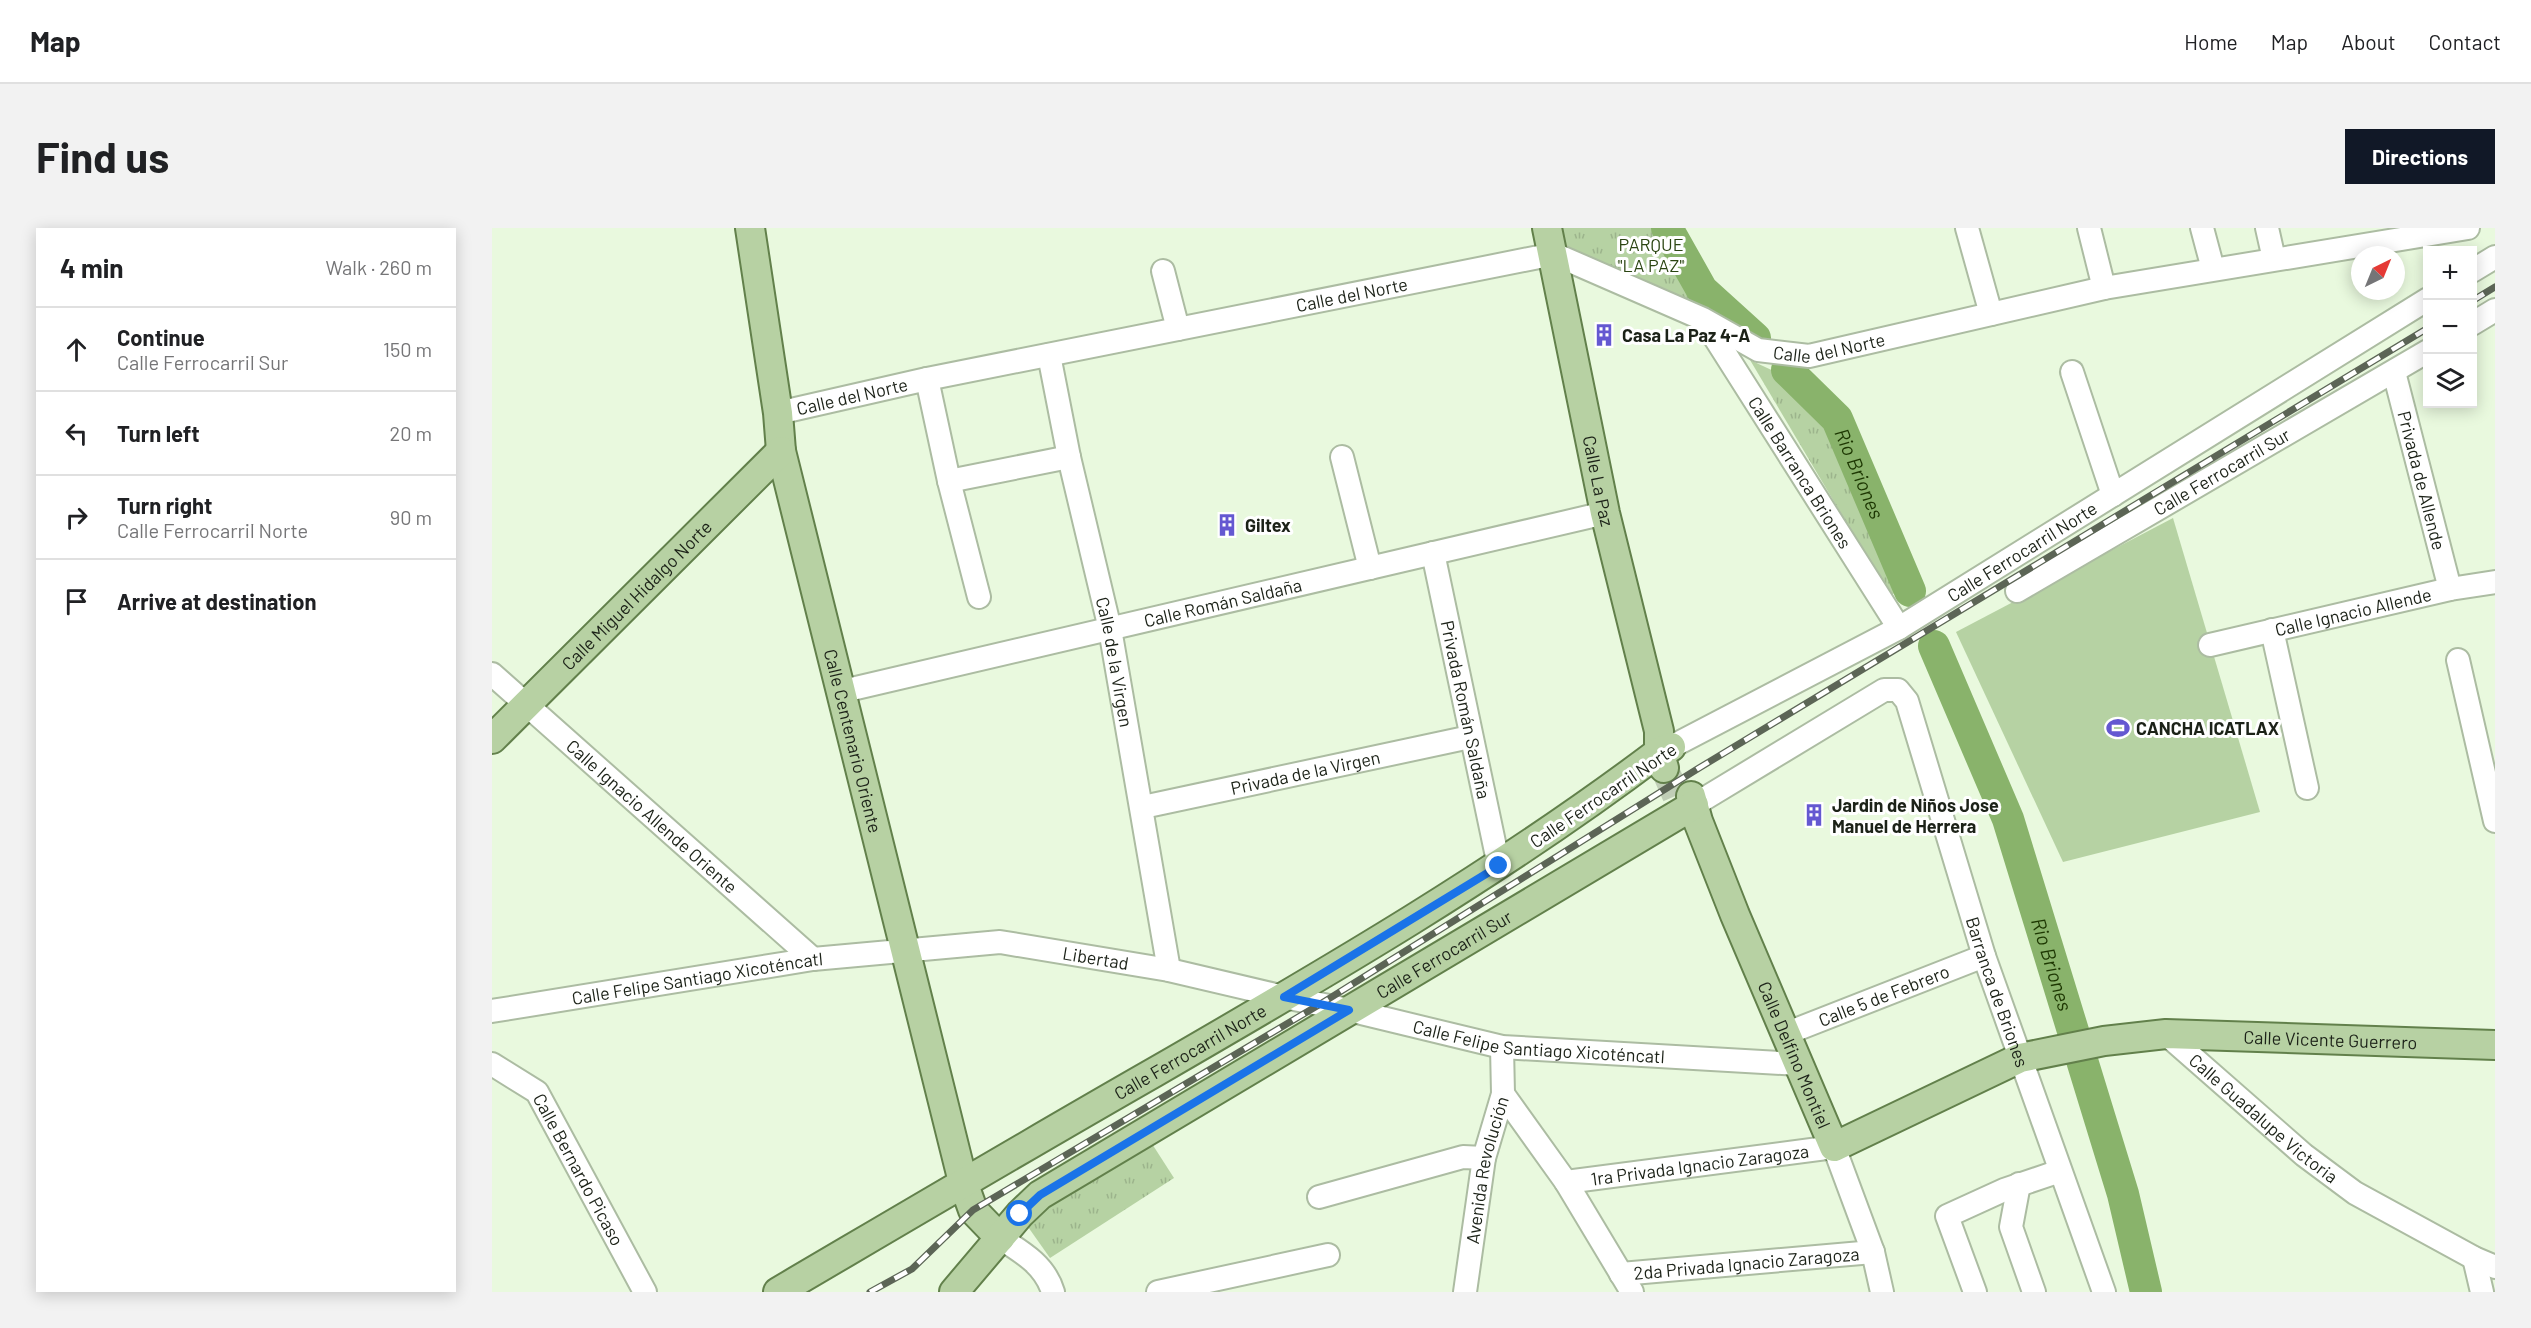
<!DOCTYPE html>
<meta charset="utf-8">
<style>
body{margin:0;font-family:Barlow,sans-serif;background:#f2f2f2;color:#202124}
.controls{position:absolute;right:18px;top:18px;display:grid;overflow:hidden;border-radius:0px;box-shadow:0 3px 15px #0003}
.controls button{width:54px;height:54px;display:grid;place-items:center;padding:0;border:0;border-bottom:2px solid #e0e0e0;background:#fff;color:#202124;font:30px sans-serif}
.compass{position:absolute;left:1859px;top:18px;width:54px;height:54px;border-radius:50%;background:#fff;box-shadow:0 3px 15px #0003;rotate:43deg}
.stop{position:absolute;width:18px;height:18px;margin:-14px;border:4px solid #1a73e8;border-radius:50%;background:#fff}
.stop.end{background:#1a73e8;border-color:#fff;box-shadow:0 2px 6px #0008}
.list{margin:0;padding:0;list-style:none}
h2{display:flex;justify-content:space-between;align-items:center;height:78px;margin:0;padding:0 24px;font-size:26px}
h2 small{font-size:20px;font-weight:400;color:#757577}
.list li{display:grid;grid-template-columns:39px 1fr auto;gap:18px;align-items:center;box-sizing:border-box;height:84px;padding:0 24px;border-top:2px solid #e0e0e0}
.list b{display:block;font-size:22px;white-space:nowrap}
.list p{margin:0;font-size:20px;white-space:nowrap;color:#757577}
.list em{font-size:20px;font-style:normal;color:#757577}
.icon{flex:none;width:33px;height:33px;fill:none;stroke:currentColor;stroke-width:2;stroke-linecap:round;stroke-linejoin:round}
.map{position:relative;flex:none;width:2003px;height:1064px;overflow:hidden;border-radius:0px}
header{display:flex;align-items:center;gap:36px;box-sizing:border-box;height:84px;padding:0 30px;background:#fff;border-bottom:2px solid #e0e0e0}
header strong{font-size:28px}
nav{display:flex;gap:33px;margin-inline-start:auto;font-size:21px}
.intro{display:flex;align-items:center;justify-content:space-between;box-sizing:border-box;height:144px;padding:0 36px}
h1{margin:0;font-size:42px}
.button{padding:15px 27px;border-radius:0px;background:#111827;color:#fff;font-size:21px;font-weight:700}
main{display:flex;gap:36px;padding:0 36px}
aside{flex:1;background:#fff;border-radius:0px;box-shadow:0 3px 15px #0003}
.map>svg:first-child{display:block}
.grass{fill:url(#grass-tufts)}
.pitch{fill:#b6d2a3}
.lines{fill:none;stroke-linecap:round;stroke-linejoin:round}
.river{stroke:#89b36b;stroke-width:32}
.major-tunnel{stroke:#c0ceb6;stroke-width:28;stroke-dasharray:28 14;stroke-linecap:butt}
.minor-casing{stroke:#acbca2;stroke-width:26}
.major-casing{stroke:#62804b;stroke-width:32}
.minor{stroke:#fff;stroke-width:22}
.major{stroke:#b7d1a3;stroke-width:28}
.rail-casing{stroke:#5c6556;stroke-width:7}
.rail{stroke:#fff;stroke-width:4.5;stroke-dasharray:14;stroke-linecap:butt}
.route{stroke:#1a73e8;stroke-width:8}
.labels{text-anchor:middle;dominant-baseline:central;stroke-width:6;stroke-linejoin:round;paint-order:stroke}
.park-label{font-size:18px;fill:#2b4512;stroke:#fff}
.street-label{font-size:18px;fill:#1c2218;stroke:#fff}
.poi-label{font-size:18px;font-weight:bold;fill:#1c2218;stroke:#fff;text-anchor:start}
.water-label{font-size:20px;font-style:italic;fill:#1d3702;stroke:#fff}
</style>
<header>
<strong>Map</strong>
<nav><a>Home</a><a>Map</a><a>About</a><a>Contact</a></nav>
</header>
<div class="intro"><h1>Find us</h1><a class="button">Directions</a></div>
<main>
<aside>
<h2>4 min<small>Walk · 260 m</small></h2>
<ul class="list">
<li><svg class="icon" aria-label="ahead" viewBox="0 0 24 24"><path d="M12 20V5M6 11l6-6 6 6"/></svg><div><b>Continue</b><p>Calle Ferrocarril Sur</p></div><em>150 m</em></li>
<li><svg class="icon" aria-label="left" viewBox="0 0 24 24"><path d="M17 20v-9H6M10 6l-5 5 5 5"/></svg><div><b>Turn left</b></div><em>20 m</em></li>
<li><svg class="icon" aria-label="right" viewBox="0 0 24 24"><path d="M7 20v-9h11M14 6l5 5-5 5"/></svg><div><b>Turn right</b><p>Calle Ferrocarril Norte</p></div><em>90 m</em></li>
<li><svg class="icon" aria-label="arrive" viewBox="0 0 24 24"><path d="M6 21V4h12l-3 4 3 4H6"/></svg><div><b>Arrive at destination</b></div></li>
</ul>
</aside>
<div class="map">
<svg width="2003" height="1064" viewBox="0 0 2003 1064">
<defs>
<pattern id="grass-tufts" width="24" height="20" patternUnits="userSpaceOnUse" patternTransform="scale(1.5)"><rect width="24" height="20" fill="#b6d2a3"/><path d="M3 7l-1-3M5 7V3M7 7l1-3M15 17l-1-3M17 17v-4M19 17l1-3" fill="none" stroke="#9cb48c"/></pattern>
</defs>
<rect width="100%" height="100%" fill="#e9f9de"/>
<g class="grass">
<path d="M1066,0H1175L1210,62L1217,81L1070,17Z"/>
<path d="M1258,132L1286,145L1332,194L1410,360L1398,368Z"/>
<path d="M655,908L682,950L558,1030L529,989Z"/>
</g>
<path class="pitch" d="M1681,290L1768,584L1571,634L1464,404Z"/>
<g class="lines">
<g class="river">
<path d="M1175,0L1210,62L1263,110"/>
<path id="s1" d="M1295,142L1345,191L1418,363"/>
<path id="s2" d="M1442,418L1516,591L1631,966L1654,1064"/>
</g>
<path class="major-tunnel" d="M1173,542L1187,574"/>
<g class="minor-casing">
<g id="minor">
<path d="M1475,0L1499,86"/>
<path d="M1597,0L1612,60"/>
<path d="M1710,0L1721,41"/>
<path d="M1775,0L1782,31"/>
<path d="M671,43L686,101"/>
<path d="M1980,43L2003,29"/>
<path id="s3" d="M1213,94L1407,400"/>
<path d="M1980,96L2003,82"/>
<path id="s4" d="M557,127L577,229L618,401L677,742"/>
<path d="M1580,144L1621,267"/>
<path id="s5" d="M1902,144L1958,361"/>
<path d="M435,151L457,253L487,369"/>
<path id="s6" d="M286,185L435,151L1062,26L1211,91L1266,122L1317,128L1612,60L1976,0"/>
<path d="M850,229L878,340"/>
<path d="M457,253L577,229"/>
<path id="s7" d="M941,325L1007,638"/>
<path id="s8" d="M1525,363L1936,123"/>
<path d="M1780,402L1815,560"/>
<path id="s9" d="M1718,417L1958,361L2003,354"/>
<path d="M1966,432L2003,593"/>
<path id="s10" d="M0,446L321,731"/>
<path id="s11" d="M347,464L1113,285"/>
<path id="s12" d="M1179,519L1407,400L1936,71"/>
<path id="s13" d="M1202,577L1392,462H1406L1415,473L1492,728L1612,1064"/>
<path id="s14" d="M651,579L978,509"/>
<path id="s15" d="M0,783L321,731L508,714L677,742L792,769L857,782L1010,819L1306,836"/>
<path id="s16" d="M1293,806L1492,728"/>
<path id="s17" d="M1674,806L1812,927L1863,965L1982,1030L2003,1039"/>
<path id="s18" d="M0,836L45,864L153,1064"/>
<path d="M1011,866L1074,954L1140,1064"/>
<path id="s19" d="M1074,954L1342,919L1381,1024L1390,1064"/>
<path d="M1527,956L1519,999L1542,1064"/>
<path d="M827,969L971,929L992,930"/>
<path d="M508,1010C530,1024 553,1037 561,1064"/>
<path d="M1982,1030L1990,1064"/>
<path id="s20" d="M1129,1046L1381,1024"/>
<path d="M666,1064L836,1027"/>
<path id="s21" d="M973,1064L992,930L1011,866L1010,819"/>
<path d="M1483,1064L1455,988L1512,962L1568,943"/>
</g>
</g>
<g class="major-casing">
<g id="major">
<path id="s22" d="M258,0L286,185L289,223L471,954L481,982L508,1010"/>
<path id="s23" d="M1055,0L1113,285L1167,503V524L1172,540"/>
<path id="s24" d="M0,511L289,223"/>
<path id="s25" d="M1199,568L1206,593L1243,687L1342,919L1528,830L1612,813L1674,806L2003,817"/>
<path id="s26" d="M286,1064C412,990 537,916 663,844C836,744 1008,644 1167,524L1179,519"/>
<path id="s27" d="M462,1064L528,986L548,967L1202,577"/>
</g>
</g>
<use href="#minor" class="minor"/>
<use href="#major" class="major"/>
<g class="rail-casing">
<g id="rail">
<path d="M1980,73L2003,59"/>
<path d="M378,1064L420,1041L481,982L830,775L1207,540L1936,100"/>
</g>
</g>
<use href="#rail" class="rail"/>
</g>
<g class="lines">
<path class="route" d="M528,986L548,967L857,782L792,769L1007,638"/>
</g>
<defs>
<g id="building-bare" transform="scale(1.8)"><path d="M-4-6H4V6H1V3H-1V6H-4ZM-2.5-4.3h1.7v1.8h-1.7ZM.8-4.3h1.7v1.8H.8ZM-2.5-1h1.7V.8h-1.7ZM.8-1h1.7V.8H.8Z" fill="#6458d1" stroke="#fff" stroke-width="2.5" paint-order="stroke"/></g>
<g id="stadium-bare" transform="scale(1.8)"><path d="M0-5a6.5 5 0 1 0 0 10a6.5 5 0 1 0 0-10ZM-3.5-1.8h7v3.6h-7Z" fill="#6458d1" stroke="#fff" stroke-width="2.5" paint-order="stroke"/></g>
</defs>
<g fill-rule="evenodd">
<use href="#building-bare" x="1112" y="107"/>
<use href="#building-bare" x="735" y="297"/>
<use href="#stadium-bare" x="1626" y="500"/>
<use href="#building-bare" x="1322" y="587"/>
</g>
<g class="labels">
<g class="park-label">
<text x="1159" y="16">PARQUE<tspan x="1159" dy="21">"LA PAZ"</tspan></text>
</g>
<g class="street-label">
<text stroke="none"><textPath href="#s6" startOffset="586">Calle del Norte</textPath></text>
<text stroke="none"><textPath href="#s6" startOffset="1090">Calle del Norte</textPath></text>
<text stroke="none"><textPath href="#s6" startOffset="76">Calle del Norte</textPath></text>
<text stroke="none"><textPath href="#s8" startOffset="237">Calle Ferrocarril Sur</textPath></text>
<text stroke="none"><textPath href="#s3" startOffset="178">Calle Barranca Briones</textPath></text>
<text stroke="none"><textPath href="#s23" startOffset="258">Calle La Paz</textPath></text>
<text stroke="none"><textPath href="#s5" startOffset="112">Privada de Allende</textPath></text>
<text stroke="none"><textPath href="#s12" startOffset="402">Calle Ferrocarril Norte</textPath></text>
<text stroke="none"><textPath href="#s24" startOffset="204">Calle Miguel Hidalgo Norte</textPath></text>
<text stroke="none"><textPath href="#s11" startOffset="394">Calle Román Saldaña</textPath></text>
<text stroke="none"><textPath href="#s9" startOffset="147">Calle Ignacio Allende</textPath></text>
<text stroke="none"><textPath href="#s4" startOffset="314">Calle de la Virgen</textPath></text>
<text stroke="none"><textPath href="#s7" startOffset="160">Privada Román Saldaña</textPath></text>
<text stroke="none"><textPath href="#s22" startOffset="524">Calle Centenario Oriente</textPath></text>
<text stroke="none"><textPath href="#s14" startOffset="166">Privada de la Virgen</textPath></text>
<text transform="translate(1111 567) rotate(-34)">Calle Ferrocarril Norte</text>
<text stroke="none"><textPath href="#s10" startOffset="214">Calle Ignacio Allende Oriente</textPath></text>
<text stroke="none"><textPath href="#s27" startOffset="600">Calle Ferrocarril Sur</textPath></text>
<text stroke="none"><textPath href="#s15" startOffset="610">Libertad</textPath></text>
<text stroke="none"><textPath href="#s15" startOffset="208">Calle Felipe Santiago Xicoténcatl</textPath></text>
<text stroke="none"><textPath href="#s13" startOffset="555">Barranca de Briones</textPath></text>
<text stroke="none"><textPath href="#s16" startOffset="106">Calle 5 de Febrero</textPath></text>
<text stroke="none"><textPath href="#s15" startOffset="1062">Calle Felipe Santiago Xicoténcatl</textPath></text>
<text stroke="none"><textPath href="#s25" startOffset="898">Calle Vicente Guerrero</textPath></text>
<text stroke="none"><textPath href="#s26" startOffset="477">Calle Ferrocarril Norte</textPath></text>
<text stroke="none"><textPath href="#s25" startOffset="279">Calle Delfino Montiel</textPath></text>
<text stroke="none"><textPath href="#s17" startOffset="129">Calle Guadalupe Victoria</textPath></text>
<text stroke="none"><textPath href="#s19" startOffset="135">1ra Privada Ignacio Zaragoza</textPath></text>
<text stroke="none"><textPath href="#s18" startOffset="141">Calle Bernardo Picaso</textPath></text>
<text stroke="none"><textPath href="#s21" startOffset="124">Avenida Revolución</textPath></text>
<text stroke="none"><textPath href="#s20" startOffset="126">2da Privada Ignacio Zaragoza</textPath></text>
</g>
<g class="poi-label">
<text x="1130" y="107">Casa La Paz 4-A</text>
<text x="753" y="297">Giltex</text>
<text x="1644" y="500">CANCHA ICATLAX</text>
<text x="1340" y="577">Jardin de Niños Jose<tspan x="1340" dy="21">Manuel de Herrera</tspan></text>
</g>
<g class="water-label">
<text stroke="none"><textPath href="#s1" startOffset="129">Rio Briones</textPath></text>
<text stroke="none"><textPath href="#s2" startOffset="340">Rio Briones</textPath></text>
</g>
</g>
</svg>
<div class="controls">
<button>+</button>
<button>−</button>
<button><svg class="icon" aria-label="layers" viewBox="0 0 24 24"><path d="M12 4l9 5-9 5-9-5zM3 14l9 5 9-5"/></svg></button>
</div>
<svg class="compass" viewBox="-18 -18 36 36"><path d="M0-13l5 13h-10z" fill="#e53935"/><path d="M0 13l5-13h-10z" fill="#757577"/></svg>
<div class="stop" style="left:528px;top:986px"></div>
<div class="stop end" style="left:1007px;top:638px"></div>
</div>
</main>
